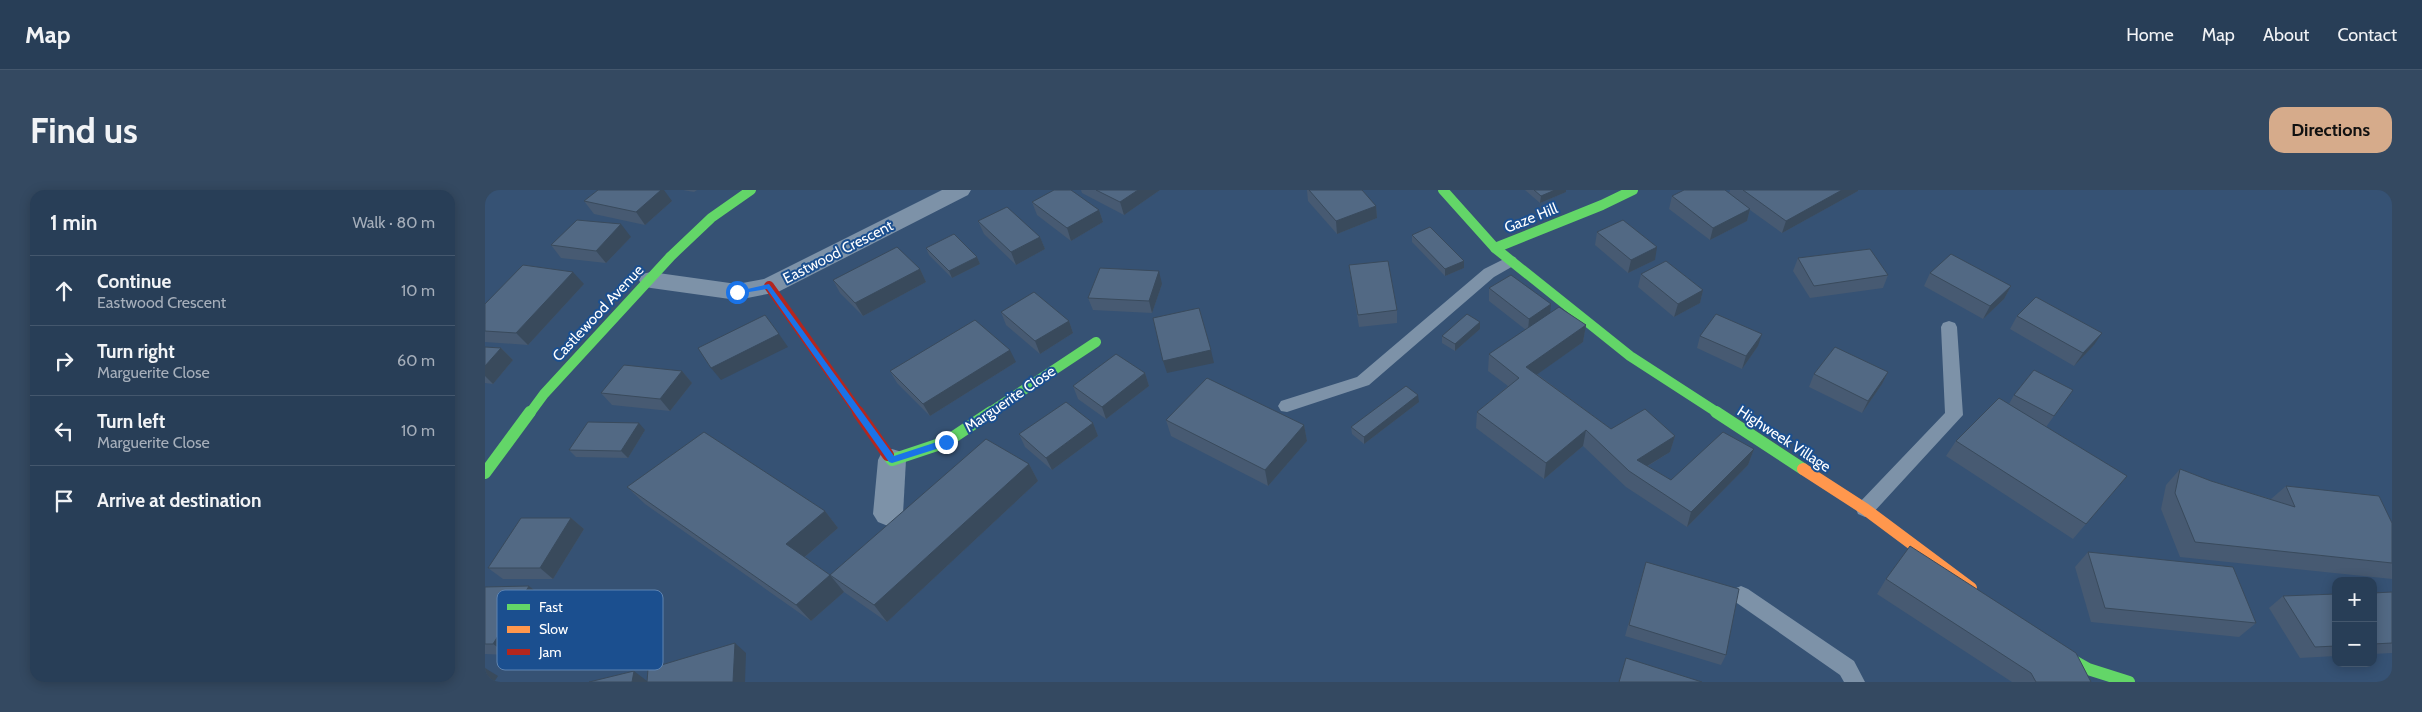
<!DOCTYPE html>
<meta charset="utf-8">
<style>
body{margin:0;font-family:Cabin,sans-serif;background:#344961;color:#f1f3f6}
.controls{position:absolute;right:15px;bottom:15px;display:grid;overflow:hidden;border-radius:10px;box-shadow:0 2px 12px #0003}
.controls button{width:45px;height:45px;display:grid;place-items:center;padding:0;border:0;border-bottom:1px solid #44576d;background:#283e57;color:#f1f3f6;font:25px sans-serif}
.stop{position:absolute;width:15px;height:15px;margin:-11px;border:4px solid #1a73e8;border-radius:50%;background:#fff}
.stop.end{background:#1a73e8;border-color:#fff;box-shadow:0 1px 5px #0008}
.list{margin:0;padding:0;list-style:none}
h2{display:flex;justify-content:space-between;align-items:center;height:65px;margin:0;padding:0 20px;font-size:21px}
h2 small{font-size:16px;font-weight:400;color:#a5aeba}
.list li{display:grid;grid-template-columns:32px 1fr auto;gap:15px;align-items:center;box-sizing:border-box;height:70px;padding:0 20px;border-top:1px solid #44576d}
.list b{display:block;font-size:19px;white-space:nowrap}
.list p{margin:0;font-size:16px;white-space:nowrap;color:#a5aeba}
.list em{font-size:16px;font-style:normal;color:#a5aeba}
.icon{flex:none;width:28px;height:28px;fill:none;stroke:currentColor;stroke-width:2;stroke-linecap:round;stroke-linejoin:round}
.map{position:relative;flex:none;width:1907px;height:492px;overflow:hidden;border-radius:15px}
header{display:flex;align-items:center;gap:30px;box-sizing:border-box;height:70px;padding:0 25px;background:#283e57;border-bottom:1px solid #44576d}
header strong{font-size:24px}
nav{display:flex;gap:28px;margin-inline-start:auto;font-size:18px}
.intro{display:flex;align-items:center;justify-content:space-between;box-sizing:border-box;height:120px;padding:0 30px}
h1{margin:0;font-size:35px}
.button{padding:12px 22px;border-radius:15px;background:#d6ab8b;color:#111;font-size:18px;font-weight:700}
main{display:flex;gap:30px;padding:0 30px}
aside{flex:1;background:#283e57;border-radius:15px;box-shadow:0 2px 12px #0003}
.map>svg:first-child{display:block}
.lines{fill:none;stroke-linecap:round;stroke-linejoin:round}
.lane{fill:#7d92a8;fill-rule:evenodd}
.street{fill:#7d92a8;fill-rule:evenodd}
.fast-far1{stroke:#63d668;stroke-width:10}
.fast{stroke:#63d668;stroke-width:12}
.slow{stroke:#ff974d;stroke-width:12}
.jam-far1{stroke:#b3261e;stroke-width:10}
.jam{stroke:#b3261e;stroke-width:12}
.wall{fill:#475a72}
.shaded-wall{fill:#394a5c}
.building{fill:#526984;stroke:#394a5c}
.route{fill:#1a73e8}
.labels{text-anchor:middle;dominant-baseline:central;stroke-width:4;stroke-linejoin:round;paint-order:stroke}
.street-label{font-size:15px;fill:#fff;stroke:#1b4f8f}
.key{fill:#1b4f8f;stroke:#5f84b1;stroke-width:1}
.key-label{font-size:14px;fill:#fff}
</style>
<header>
<strong>Map</strong>
<nav><a>Home</a><a>Map</a><a>About</a><a>Contact</a></nav>
</header>
<div class="intro"><h1>Find us</h1><a class="button">Directions</a></div>
<main>
<aside>
<h2>1 min<small>Walk · 80 m</small></h2>
<ul class="list">
<li><svg class="icon" aria-label="ahead" viewBox="0 0 24 24"><path d="M12 20V5M6 11l6-6 6 6"/></svg><div><b>Continue</b><p>Eastwood Crescent</p></div><em>10 m</em></li>
<li><svg class="icon" aria-label="right" viewBox="0 0 24 24"><path d="M7 20v-9h11M14 6l5 5-5 5"/></svg><div><b>Turn right</b><p>Marguerite Close</p></div><em>60 m</em></li>
<li><svg class="icon" aria-label="left" viewBox="0 0 24 24"><path d="M17 20v-9H6M10 6l-5 5 5 5"/></svg><div><b>Turn left</b><p>Marguerite Close</p></div><em>10 m</em></li>
<li><svg class="icon" aria-label="arrive" viewBox="0 0 24 24"><path d="M6 21V4h12l-3 4 3 4H6"/></svg><div><b>Arrive at destination</b></div></li>
</ul>
</aside>
<div class="map">
<svg width="1907" height="492" viewBox="0 0 1907 492">
<rect width="100%" height="100%" fill="#365274"/>
<g class="lines">
<g class="lane">
<path d="M1025,66L1030,67L1033,71L1030,75L1009,87L884,195L802,222L796,221L793,216L796,211L872,187L999,79Z"/>
<path d="M1464,131L1470,133L1472,137L1478,225L1387,324L1380,327L1373,324L1371,319L1373,314L1460,223L1456,137L1458,133Z"/>
<path d="M1256,396L1263,399L1369,471L1380,492H1359L1355,485L1249,411L1246,405L1249,399Z"/>
</g>
<g class="street">
<path d="M457,0H486L483,5L293,102L252,110L166,98L157,96L154,90L157,84L166,82L252,94L279,89Z"/>
<path d="M407,259L417,262L421,270L418,324L413,332L403,336L393,332L388,324L393,270L397,262Z"/>
</g>
<g class="fast-far1">
<path d="M958,0L1010,58L1145,166L1233,223"/>
<path d="M1010,58L1117,15L1148,0"/>
<path d="M45,223L59,204L186,66L226,28L266,0"/>
<path d="M504,223L611,152"/>
</g>
<g class="fast">
<path d="M1231,222L1318,279"/>
<path d="M403,265L407,270L461,252L506,222"/>
<path d="M0,283L45,222"/>
<path d="M1566,458L1603,479L1644,492"/>
</g>
<path class="slow" d="M1318,279L1380,319L1486,398"/>
<path class="jam-far1" d="M284,96L374,223"/>
<path class="jam" d="M373,222L403,265"/>
</g>
<g class="wall">
<path d="M198,0H212L209,2Z"/>
<path d="M596,0H675L639,25L597,3Z"/>
<path d="M822,0H877L891,16L892,28L852,44L823,11Z"/>
<path d="M1040,0H1081V2L1055,13Z"/>
<path d="M1245,0H1373V1L1297,43L1265,20L1262,31L1225,50L1184,19L1187,6L1244,3Z"/>
<path d="M99,11H187L160,35L109,24Z"/>
<path d="M547,12L614,20L618,32L586,51L552,25Z"/>
<path d="M493,31L555,47L560,59L531,75L499,44Z"/>
<path d="M1112,42L1170,70L1143,83L1110,55Z"/>
<path d="M927,45L979,71V78L960,86L927,52Z"/>
<path d="M146,47L121,73L76,68L66,55Z"/>
<path d="M441,58L492,67L495,74L467,88L444,65Z"/>
<path d="M1313,68L1403,85L1398,98L1325,108L1308,81Z"/>
<path d="M864,75L912,120V133L874,137L866,88Z"/>
<path d="M435,79L441,92L378,126L355,103L348,90Z"/>
<path d="M1445,83L1526,96L1519,109L1498,129L1439,96Z"/>
<path d="M1156,84L1218,100L1215,113L1189,127L1153,97Z"/>
<path d="M99,94L43,155L0,152V114Z"/>
<path d="M677,94L667,123L608,120L603,108Z"/>
<path d="M1004,98L1065,123L1101,135L1098,152L1052,184L1126,239L1190,246L1185,262L1163,276L1186,290L1269,259L1263,275L1202,337L1141,297L1098,256L1059,289L991,238L992,222L1023,196L1003,181L1004,164L1041,140L1004,111Z"/>
<path d="M516,122L584,131L588,143L555,164L521,135Z"/>
<path d="M1532,126L1609,155L1589,176L1525,139Z"/>
<path d="M995,139L970,161L957,153V146Z"/>
<path d="M1215,146L1273,156L1257,179L1212,158Z"/>
<path d="M0,157L16,158L28,170L8,194L0,193Z"/>
<path d="M531,172L445,226L412,193L405,181Z"/>
<path d="M197,181L207,193L185,221L127,215L116,203Z"/>
<path d="M1403,182L1397,194L1377,223L1324,197L1329,184Z"/>
<path d="M660,183L664,196L621,229L593,209L588,196Z"/>
<path d="M1588,200L1561,237L1642,286L1588,349L1461,266L1471,251L1524,214L1529,205Z"/>
<path d="M934,212L879,254L867,244L866,237Z"/>
<path d="M681,230L819,235L822,251L783,296L686,246Z"/>
<path d="M608,233L613,246L567,280L540,257L534,244Z"/>
<path d="M160,240L143,268L91,267L84,260Z"/>
<path d="M544,274L553,291L402,432L359,402L326,431L160,314L142,297L340,321L353,338L320,367L345,385Z"/>
<path d="M1695,279L1726,291L1786,309L1801,296L1907,333V389L1695,367L1676,319L1681,295Z"/>
<path d="M86,328L99,339L68,389H18L3,378Z"/>
<path d="M1603,362L1771,433L1754,447L1606,432L1590,377Z"/>
<path d="M1161,372L1241,465L1236,475L1140,446Z"/>
<path d="M1401,389L1606,492H1527L1392,404Z"/>
<path d="M44,396L59,408L24,465L0,464V397Z"/>
<path d="M1907,402V463L1888,464V403Z"/>
<path d="M1851,404V466L1815,468L1784,418L1798,406Z"/>
</g>
<g class="shaded-wall">
<path d="M176,0H179L187,11L160,35L151,22Z"/>
<path d="M653,0H675L639,25L635,12Z"/>
<path d="M1070,0H1081V2L1055,13L1056,6Z"/>
<path d="M1357,0H1373V1L1297,43L1301,31Z"/>
<path d="M891,16L892,28L852,44L851,31Z"/>
<path d="M1265,19L1262,31L1225,50L1228,38Z"/>
<path d="M614,20L618,32L586,51L582,38Z"/>
<path d="M136,34L146,47L121,73L111,61Z"/>
<path d="M555,47L560,59L531,75L526,62Z"/>
<path d="M1172,57L1170,70L1143,83L1146,70Z"/>
<path d="M492,67L495,74L467,88L464,81Z"/>
<path d="M979,71V78L960,86V79Z"/>
<path d="M435,79L441,92L378,126L370,113Z"/>
<path d="M674,81L677,94L667,123L664,111Z"/>
<path d="M88,82L99,94L43,155L31,143Z"/>
<path d="M1526,96L1519,109L1498,129L1505,116Z"/>
<path d="M1218,100L1215,113L1189,127L1193,114Z"/>
<path d="M1066,114L1065,127L1043,141L1044,129Z"/>
<path d="M584,131L588,143L555,164L550,151Z"/>
<path d="M995,132V139L970,161V154Z"/>
<path d="M1101,135L1098,152L1040,193L1041,177Z"/>
<path d="M1617,143L1609,155L1589,176L1598,163Z"/>
<path d="M294,144L303,157L236,190L226,178Z"/>
<path d="M1277,144L1273,156L1257,179L1261,166Z"/>
<path d="M16,158L28,170L8,194L0,186V176Z"/>
<path d="M525,160L531,172L445,226L438,214Z"/>
<path d="M726,160L729,173L682,183L678,171Z"/>
<path d="M197,181L207,193L185,221L175,209Z"/>
<path d="M1403,182L1397,194L1377,223L1383,211Z"/>
<path d="M660,183L664,196L621,229L617,217Z"/>
<path d="M933,205L934,212L879,254V247Z"/>
<path d="M154,233L160,240L143,268L136,261Z"/>
<path d="M608,233L613,246L567,280L561,268Z"/>
<path d="M819,235L822,251L783,296L780,280Z"/>
<path d="M1101,240L1098,256L1059,289L1061,273Z"/>
<path d="M1190,246L1185,262L1149,284L1152,270Z"/>
<path d="M1269,259L1263,275L1202,337L1206,322Z"/>
<path d="M544,274L553,291L402,432L389,415Z"/>
<path d="M340,321L353,338L315,371L301,354Z"/>
<path d="M86,328L99,339L68,389L55,378Z"/>
<path d="M345,385L359,402L326,431L311,415Z"/>
<path d="M44,396L59,408L24,465L8,454Z"/>
<path d="M250,453L261,463L260,492H248Z"/>
<path d="M0,478L13,486L9,492H0Z"/>
<path d="M149,481L162,491V492H147Z"/>
</g>
<g class="building">
<path d="M113,0H176L151,22L99,11Z"/>
<path d="M569,0H586L614,20L582,38L547,12Z"/>
<path d="M611,0H653L635,12Z"/>
<path d="M824,0H877L891,16L851,31Z"/>
<path d="M1049,0H1070L1056,6Z"/>
<path d="M1199,0H1240L1265,19L1228,38L1187,6Z"/>
<path d="M1258,0H1357L1301,31Z"/>
<path d="M522,17L555,47L526,62L493,31Z"/>
<path d="M92,30L136,34L111,61L66,55Z"/>
<path d="M1138,30L1172,57L1146,70L1112,42Z"/>
<path d="M945,37L979,71L960,79L927,45Z"/>
<path d="M469,44L492,67L464,81L441,58Z"/>
<path d="M412,57L435,79L370,113L348,90Z"/>
<path d="M1385,59L1403,85L1329,96L1313,68Z"/>
<path d="M1466,64L1526,96L1505,116L1445,83Z"/>
<path d="M903,71L912,120L873,125L864,75Z"/>
<path d="M1181,71L1218,100L1193,114L1156,84Z"/>
<path d="M38,75L88,82L31,143L0,141V114Z"/>
<path d="M615,78L674,81L664,111L603,108Z"/>
<path d="M1026,85L1066,114L1044,129L1004,98Z"/>
<path d="M549,102L584,131L550,151L516,122Z"/>
<path d="M1551,107L1617,143L1598,163L1532,126Z"/>
<path d="M1074,117L1101,135L1041,177L1126,239L1160,219L1190,246L1152,270L1186,290L1238,242L1269,259L1206,322L1144,281L1101,240L1061,273L992,222L1034,188L1004,164Z"/>
<path d="M714,118L726,160L678,171L668,128Z"/>
<path d="M982,124L995,132L970,154L957,146Z"/>
<path d="M1231,124L1277,144L1261,166L1215,146Z"/>
<path d="M280,125L294,144L226,178L213,158Z"/>
<path d="M490,130L525,160L438,214L405,181Z"/>
<path d="M0,157L16,158L0,176Z"/>
<path d="M1350,157L1403,182L1383,211L1329,184Z"/>
<path d="M631,164L660,183L617,217L588,196Z"/>
<path d="M139,175L197,181L175,209L116,203Z"/>
<path d="M1549,180L1588,200L1569,226L1529,205Z"/>
<path d="M722,188L819,235L780,280L681,230Z"/>
<path d="M921,196L933,205L879,247L866,237Z"/>
<path d="M1514,208L1642,286L1601,334L1471,251Z"/>
<path d="M581,212L608,233L561,268L534,244Z"/>
<path d="M103,232L154,233L136,261L84,260Z"/>
<path d="M219,242L340,321L301,354L345,385L311,415L142,297Z"/>
<path d="M501,249L544,274L389,415L345,385Z"/>
<path d="M1695,279L1726,291L1810,317L1801,296L1894,306L1907,333V373L1710,352L1690,303Z"/>
<path d="M36,328H86L55,378H3Z"/>
<path d="M1425,356L1591,463L1606,492H1551L1546,483L1401,389Z"/>
<path d="M1603,362L1748,377L1771,433L1620,418Z"/>
<path d="M1161,372L1254,399L1241,465L1144,435Z"/>
<path d="M44,396L8,454H0V397Z"/>
<path d="M1907,402V453L1888,454V403Z"/>
<path d="M1851,404V456L1830,457L1798,406Z"/>
<path d="M250,453L248,492H162L163,479Z"/>
<path d="M1141,468L1217,492H1134Z"/>
<path d="M149,481L147,492H104Z"/>
</g>
<path class="route" d="M284,94L409,266L461,249L465,252L464,255L407,273L404,272L282,99L252,104L249,102Z"/>
<g class="labels">
<g class="street-label">
<text transform="translate(1046 28) rotate(-22)">Gaze Hill</text>
<text transform="translate(353 62) rotate(-27)">Eastwood Crescent</text>
<text transform="translate(113 123) rotate(-47)">Castlewood Avenue</text>
<text transform="translate(525 209) rotate(-34)">Marguerite Close</text>
<text transform="translate(1299 249) rotate(33)">Highweek Village</text>
</g>
</g>
<rect x="12" y="400" width="166" height="80" rx="8" class="key"/>
<rect x="22" y="414" width="23" height="6" fill="#63d668"/>
<rect x="22" y="436" width="23" height="7" fill="#ff974d"/>
<rect x="22" y="459" width="23" height="6" fill="#b3261e"/>
<g class="key-label">
<text x="54" y="422">Fast</text>
<text x="54" y="444">Slow</text>
<text x="54" y="467">Jam</text>
</g>
</svg>
<div class="controls">
<button>+</button>
<button>−</button>
</div>
<div class="stop" style="left:252px;top:102px"></div>
<div class="stop end" style="left:461px;top:252px"></div>
</div>
</main>
